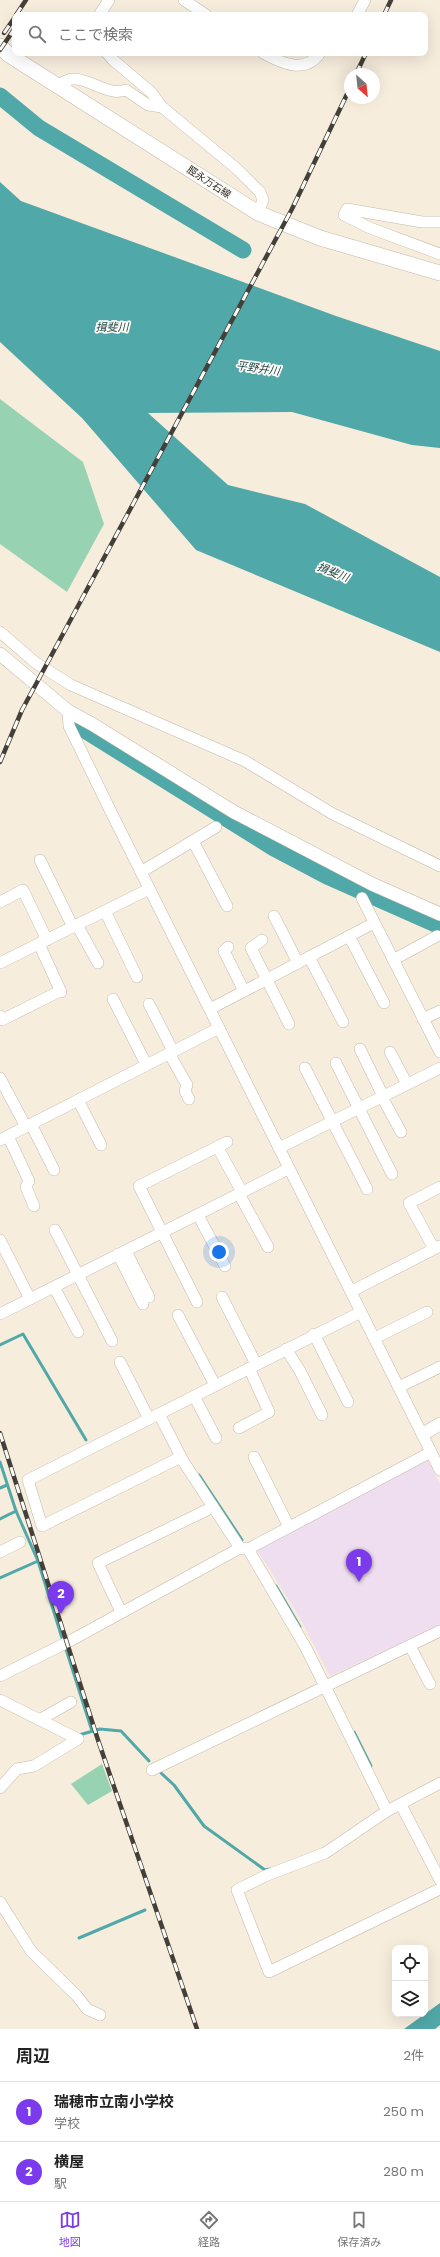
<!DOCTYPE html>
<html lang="ja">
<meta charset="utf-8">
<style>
body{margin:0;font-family:Poppins,"Noto Sans JP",sans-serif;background:#f2f2f2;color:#222}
.controls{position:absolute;right:12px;bottom:12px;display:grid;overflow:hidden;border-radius:8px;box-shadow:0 4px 16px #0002}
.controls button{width:36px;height:36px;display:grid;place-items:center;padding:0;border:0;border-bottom:1px solid #e0e0e0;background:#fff;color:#222;font:20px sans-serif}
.compass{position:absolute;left:344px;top:68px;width:36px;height:36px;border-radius:50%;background:#fff;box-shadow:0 4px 16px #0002;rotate:153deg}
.you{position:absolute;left:219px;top:1252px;width:14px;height:14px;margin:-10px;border:3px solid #fff;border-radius:50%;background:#1a73e8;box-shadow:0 0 0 6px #1a73e833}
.badge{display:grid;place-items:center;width:26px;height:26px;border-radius:50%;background:#7c3aed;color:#fff;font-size:13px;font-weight:700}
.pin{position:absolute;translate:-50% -33px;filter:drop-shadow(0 1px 2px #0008)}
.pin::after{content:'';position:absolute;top:21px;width:14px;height:12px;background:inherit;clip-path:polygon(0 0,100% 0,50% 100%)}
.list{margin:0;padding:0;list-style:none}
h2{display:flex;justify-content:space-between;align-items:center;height:52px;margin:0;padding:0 16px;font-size:17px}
h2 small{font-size:13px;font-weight:400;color:#767676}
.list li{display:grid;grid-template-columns:26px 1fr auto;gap:12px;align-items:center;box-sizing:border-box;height:60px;padding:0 16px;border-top:1px solid #e0e0e0}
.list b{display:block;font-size:15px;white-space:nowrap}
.list p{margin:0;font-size:13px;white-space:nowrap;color:#767676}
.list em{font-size:13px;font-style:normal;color:#767676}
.icon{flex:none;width:22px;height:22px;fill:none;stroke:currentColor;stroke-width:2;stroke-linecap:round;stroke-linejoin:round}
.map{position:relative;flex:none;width:440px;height:2029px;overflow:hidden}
.search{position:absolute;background:#fff;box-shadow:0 4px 16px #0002;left:12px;right:12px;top:12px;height:44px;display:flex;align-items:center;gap:10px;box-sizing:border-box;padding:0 14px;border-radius:8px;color:#767676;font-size:15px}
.sheet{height:172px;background:#fff}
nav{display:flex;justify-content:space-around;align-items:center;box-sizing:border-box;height:56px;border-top:1px solid #e0e0e0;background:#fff;font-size:11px;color:#767676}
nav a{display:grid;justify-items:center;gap:2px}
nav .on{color:#7c3aed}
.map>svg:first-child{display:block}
.education{fill:#efdef0}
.green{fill:#97d2b2}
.water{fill:#51a8a8}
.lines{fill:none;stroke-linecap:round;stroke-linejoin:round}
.stream{stroke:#51a8a8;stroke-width:3}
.river{stroke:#51a8a8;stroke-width:17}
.minor-casing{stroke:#c3b9aa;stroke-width:12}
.tertiary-casing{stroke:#c3b9aa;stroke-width:14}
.secondary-casing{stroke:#c3b9aa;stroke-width:16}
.minor{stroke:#fff;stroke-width:11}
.tertiary{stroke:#fff;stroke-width:13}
.secondary{stroke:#fff;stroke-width:15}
.rail-casing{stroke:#443f38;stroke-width:4.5}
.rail{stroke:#fdfbf8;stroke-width:3;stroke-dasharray:9;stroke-linecap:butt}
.labels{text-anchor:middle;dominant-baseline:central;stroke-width:3.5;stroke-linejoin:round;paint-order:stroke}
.street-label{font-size:10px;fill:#2d2923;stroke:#fdfbf8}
.water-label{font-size:11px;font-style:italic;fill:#244c4c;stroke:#fdfbf8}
</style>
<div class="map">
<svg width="440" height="2029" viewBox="0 0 440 2029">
<rect width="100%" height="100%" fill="#f7eddd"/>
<path class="education" d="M427,1458L440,1484V1625L330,1676L299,1616L256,1548Z"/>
<g class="green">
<path d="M0,399L83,462L104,524L67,592L0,544Z"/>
<path d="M102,1764L112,1791L88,1805L71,1784Z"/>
</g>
<g class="water">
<path d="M0,182L21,201L336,316L440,351V448L412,445L292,412L148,413L228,485L305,504L440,577V652L196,550L82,418L0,342Z"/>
<path d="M440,2003V2025L435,2029H404Z"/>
</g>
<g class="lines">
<g class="stream">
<path d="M0,1345L23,1334L86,1440"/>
<path d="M0,1462L16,1511L38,1561L62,1638"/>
<path d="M199,1475L242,1540"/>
<path d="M0,1488L7,1485"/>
<path d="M0,1519L16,1511"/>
<path d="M0,1578L38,1561"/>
<path d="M276,1586L300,1627"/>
<path d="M65,1646L92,1731"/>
<path d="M354,1732L371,1766"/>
<path d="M79,1735L100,1729L121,1731L149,1761"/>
<path d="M161,1773L174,1785L204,1826L265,1870L270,1869"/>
<path d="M79,1938L145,1910"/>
</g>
<g class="river">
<path d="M0,96L39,128L243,250"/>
<path d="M80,727L274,848L327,876L440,926"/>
</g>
<g class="minor-casing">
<g id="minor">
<path d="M184,0L206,15"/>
<path d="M99,15L109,0"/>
<path d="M357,15L365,0"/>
<path d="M107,53L113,60L151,92L162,107L237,169L260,192L263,200L258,213"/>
<path d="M263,53C283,64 305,74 320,53"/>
<path d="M59,86C75,69 94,88 113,91C117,92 122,91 126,90L148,105L162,107"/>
<path d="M440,222H422L347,209L344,215L370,228L440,254"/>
<path d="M0,632L36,663L71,685L245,761L333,814L440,866"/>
<path d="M68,711L69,726L113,816L440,1470"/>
<path d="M193,841L227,906"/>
<path d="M40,860L73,927"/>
<path d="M141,872L216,827"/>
<path d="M362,898L440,1052"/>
<path d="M0,902L23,890L47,940"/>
<path d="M105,911L137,977"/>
<path d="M274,916L298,963"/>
<path d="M77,925L98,963"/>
<path d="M349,936L384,1003"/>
<path d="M262,940L251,948L289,1024"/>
<path d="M39,944L61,992"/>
<path d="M228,947L224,951L244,991"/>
<path d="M309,957L343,1022"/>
<path d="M393,960L437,936"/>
<path d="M0,963L149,889"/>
<path d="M113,999L146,1064"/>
<path d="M149,1004L173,1051"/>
<path d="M210,1009L374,923"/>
<path d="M0,1016L2,1020L56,993"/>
<path d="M423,1019L440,1011"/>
<path d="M360,1049L383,1096"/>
<path d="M390,1052L407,1084"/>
<path d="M169,1053L187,1085L185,1091L189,1099"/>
<path d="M336,1063L392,1174"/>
<path d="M305,1068L367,1189"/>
<path d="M0,1078L26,1127"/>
<path d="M382,1097L401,1132"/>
<path d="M78,1100L101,1145"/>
<path d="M31,1124L54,1170"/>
<path d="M8,1136L29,1181L26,1187L34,1206"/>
<path d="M0,1140L219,1028"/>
<path d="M218,1148L242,1192"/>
<path d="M279,1148L440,1068"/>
<path d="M239,1194L268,1247"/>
<path d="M198,1215L225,1266"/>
<path d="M55,1230L112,1341"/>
<path d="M0,1240L30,1299"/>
<path d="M434,1249L409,1203L440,1187"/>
<path d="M126,1251L149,1297"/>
<path d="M118,1254L143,1304"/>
<path d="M54,1287L78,1332"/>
<path d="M352,1291L440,1246"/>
<path d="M222,1297L256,1364"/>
<path d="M197,1302L139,1186L227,1142"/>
<path d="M0,1314L288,1169"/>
<path d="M178,1315L215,1385"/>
<path d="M314,1334L348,1402"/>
<path d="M375,1338L427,1312"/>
<path d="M286,1349L300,1371L322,1415"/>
<path d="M120,1362L149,1419"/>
<path d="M399,1387L440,1367"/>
<path d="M194,1396L216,1438"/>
<path d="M159,1414L183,1461L240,1548"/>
<path d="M239,1428L269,1412L249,1368"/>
<path d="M181,1457L42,1526L28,1480L361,1312"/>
<path d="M254,1457L289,1527"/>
<path d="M248,1549L306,1648L387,1811"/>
<path d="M0,1552L20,1542"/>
<path d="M121,1612L98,1563L213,1507"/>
<path d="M410,1646L430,1684"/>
<path d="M0,1676L68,1642L240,1548L248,1549L431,1452"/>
<path d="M0,1700L78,1739"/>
<path d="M39,1720L71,1702"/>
<path d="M152,1770L440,1631"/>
<path d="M440,1783L387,1811L325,1853L265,1876L237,1890L269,1972L440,1889"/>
<path d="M0,1788L17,1769L34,1766L78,1739"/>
<path d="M401,1805L440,1880"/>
<path d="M0,1902L31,1951L77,1996L87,2009L100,2015"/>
</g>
</g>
<g class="tertiary-casing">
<g id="tertiary">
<path d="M0,654L68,711L92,724L234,812L372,884L440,914"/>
<path d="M423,1434L440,1424"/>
</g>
</g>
<g class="secondary-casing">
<path id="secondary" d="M0,46L9,55L258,213L320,238L440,273"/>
</g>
<use href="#minor" class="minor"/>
<use href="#tertiary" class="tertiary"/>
<use href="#secondary" class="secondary"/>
<g class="rail-casing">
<g id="rail">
<path d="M16,15L26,0"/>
<path d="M384,15L391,0"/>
<path d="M4,33L15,17"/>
<path d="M0,50L15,28"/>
<path d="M356,74L366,53"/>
<path d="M0,762L22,710L292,209L350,88"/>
<path d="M0,1433L98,1740L197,2029"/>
</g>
</g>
<use href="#rail" class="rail"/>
</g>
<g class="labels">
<g class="street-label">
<text transform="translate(209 182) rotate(33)">脛永万石線</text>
</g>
<g class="water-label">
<text x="112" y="327">揖斐川</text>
<text transform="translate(258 368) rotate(8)">平野井川</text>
<text transform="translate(333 572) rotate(21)">揖斐川</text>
</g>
</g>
</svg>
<div class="controls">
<button><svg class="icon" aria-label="locate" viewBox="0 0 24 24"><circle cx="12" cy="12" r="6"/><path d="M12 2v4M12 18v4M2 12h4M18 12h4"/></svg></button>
<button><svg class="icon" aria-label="layers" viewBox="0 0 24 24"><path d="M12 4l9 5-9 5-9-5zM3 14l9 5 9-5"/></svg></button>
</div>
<svg class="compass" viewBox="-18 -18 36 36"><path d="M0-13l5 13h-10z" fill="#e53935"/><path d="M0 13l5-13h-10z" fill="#767676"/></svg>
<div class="you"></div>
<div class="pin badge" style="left:359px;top:1582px">1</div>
<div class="pin badge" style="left:61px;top:1614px">2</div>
<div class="search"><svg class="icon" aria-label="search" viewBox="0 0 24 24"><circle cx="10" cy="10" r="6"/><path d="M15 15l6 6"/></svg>ここで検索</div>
</div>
<section class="sheet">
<h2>周辺<small>2件</small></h2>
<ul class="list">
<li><span class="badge">1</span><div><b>瑞穂市立南小学校</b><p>学校</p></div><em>250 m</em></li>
<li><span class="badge">2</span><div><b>横屋</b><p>駅</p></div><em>280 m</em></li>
</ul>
</section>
<nav>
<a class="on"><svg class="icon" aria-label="map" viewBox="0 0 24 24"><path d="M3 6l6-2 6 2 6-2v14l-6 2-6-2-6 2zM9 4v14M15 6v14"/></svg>地図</a>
<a><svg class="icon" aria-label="directions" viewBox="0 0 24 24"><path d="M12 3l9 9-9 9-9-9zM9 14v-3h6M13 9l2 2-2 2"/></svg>経路</a>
<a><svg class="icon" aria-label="saved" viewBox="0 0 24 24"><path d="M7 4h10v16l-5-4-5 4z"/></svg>保存済み</a>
</nav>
